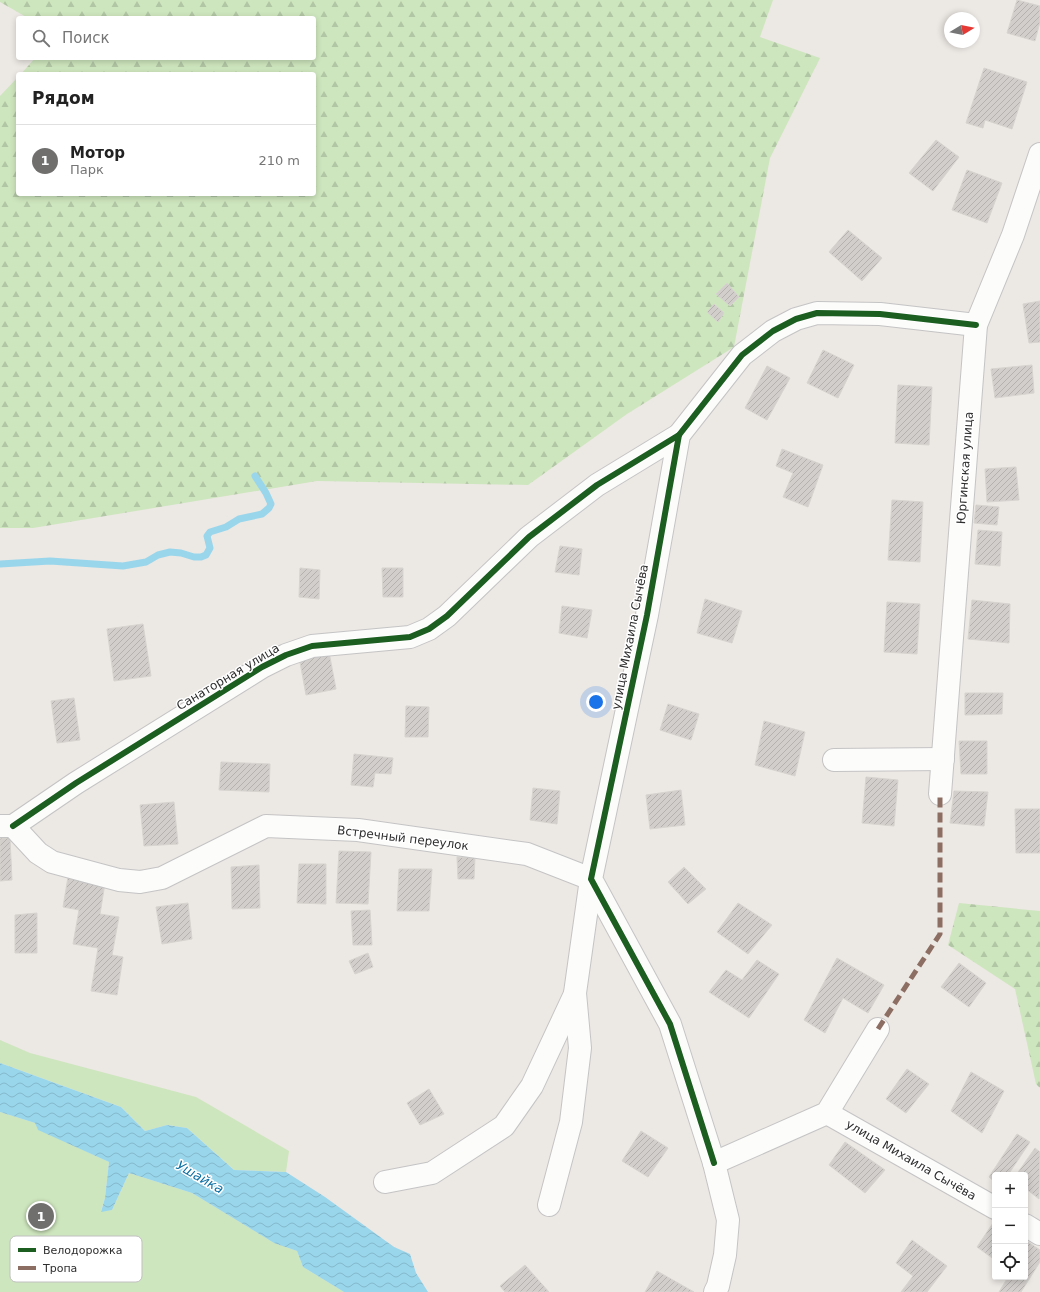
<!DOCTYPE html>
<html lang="ru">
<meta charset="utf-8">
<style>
body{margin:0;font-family:"DejaVu Sans",sans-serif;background:#f2f2f2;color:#222}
.controls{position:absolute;right:12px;bottom:12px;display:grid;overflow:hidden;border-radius:4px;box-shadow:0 2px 6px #0003}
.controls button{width:36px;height:36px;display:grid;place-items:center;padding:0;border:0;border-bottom:1px solid #e0e0e0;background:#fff;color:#222;font:20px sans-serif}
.compass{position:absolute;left:944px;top:12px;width:36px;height:36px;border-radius:50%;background:#fff;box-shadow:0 2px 6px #0003;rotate:80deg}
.you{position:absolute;left:596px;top:702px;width:14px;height:14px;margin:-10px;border:3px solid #fff;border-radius:50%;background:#1a73e8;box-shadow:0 0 0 6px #1a73e833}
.badge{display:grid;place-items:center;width:26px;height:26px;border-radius:50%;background:#706f6e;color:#fff;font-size:13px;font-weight:700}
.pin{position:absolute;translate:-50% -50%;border:2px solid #fff;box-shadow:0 1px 4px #0006}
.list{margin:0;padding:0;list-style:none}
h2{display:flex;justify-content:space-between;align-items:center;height:52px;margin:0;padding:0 16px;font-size:17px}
h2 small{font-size:13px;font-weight:400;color:#767676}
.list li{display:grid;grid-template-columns:26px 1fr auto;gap:12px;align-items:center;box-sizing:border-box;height:72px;padding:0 16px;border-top:1px solid #e0e0e0}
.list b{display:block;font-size:15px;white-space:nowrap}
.list p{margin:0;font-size:13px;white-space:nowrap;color:#767676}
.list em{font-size:13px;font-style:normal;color:#767676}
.icon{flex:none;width:22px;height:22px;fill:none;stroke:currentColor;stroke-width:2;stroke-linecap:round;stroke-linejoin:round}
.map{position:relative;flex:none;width:1040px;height:1292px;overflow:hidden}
.search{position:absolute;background:#fff;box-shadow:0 2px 6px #0003;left:16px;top:16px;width:300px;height:44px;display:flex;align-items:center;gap:10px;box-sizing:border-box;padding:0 14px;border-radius:4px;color:#767676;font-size:15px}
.panel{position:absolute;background:#fff;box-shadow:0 2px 6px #0003;left:16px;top:72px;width:300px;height:124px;border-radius:4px}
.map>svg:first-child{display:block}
.grass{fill:#cee6be}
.forest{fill:url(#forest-firs)}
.water{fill:url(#water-waves)}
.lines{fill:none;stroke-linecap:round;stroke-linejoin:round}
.stream{stroke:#99d6ec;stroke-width:7}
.building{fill:url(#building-hatch);stroke:#d7d4d0}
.minor-casing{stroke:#c5c4c5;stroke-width:24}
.minor{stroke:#fcfcfb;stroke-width:22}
.quiet{stroke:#8d6e63;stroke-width:5;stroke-dasharray:10 5;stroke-linecap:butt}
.cycleway-casing{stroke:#fff;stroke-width:8}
.cycleway{stroke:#1b5e20;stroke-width:6}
.labels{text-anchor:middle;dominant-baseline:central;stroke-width:3;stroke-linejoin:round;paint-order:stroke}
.street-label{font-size:12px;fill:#2e2e2e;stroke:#fff}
.water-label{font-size:13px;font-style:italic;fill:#0d6fa3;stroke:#fff}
.key{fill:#fff;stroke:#c0c0c0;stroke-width:1}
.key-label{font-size:11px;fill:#2e2e2e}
</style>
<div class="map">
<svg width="1040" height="1292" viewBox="0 0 1040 1292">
<defs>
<pattern id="forest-firs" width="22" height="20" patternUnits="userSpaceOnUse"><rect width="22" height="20" fill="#cee6be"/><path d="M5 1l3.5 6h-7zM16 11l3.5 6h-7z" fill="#b1c6a4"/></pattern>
<pattern id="water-waves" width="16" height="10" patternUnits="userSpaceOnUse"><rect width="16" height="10" fill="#99d6ec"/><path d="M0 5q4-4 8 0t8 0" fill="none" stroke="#84b8cb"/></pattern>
<pattern id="building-hatch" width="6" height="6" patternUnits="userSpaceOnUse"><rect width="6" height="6" fill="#d1cecb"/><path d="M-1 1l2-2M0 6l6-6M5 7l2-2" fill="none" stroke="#b4b1af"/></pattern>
</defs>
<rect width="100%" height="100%" fill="#ece8e4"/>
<g class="grass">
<path d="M0,1040L30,1053L196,1097L289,1151L286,1172L234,1170L187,1128L167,1125L145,1131L121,1107L0,1063Z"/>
<path d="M0,1112L35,1123L39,1130L109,1162L105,1198L101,1211L112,1210L129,1173L192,1193L274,1243L297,1251L303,1267L344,1292H0Z"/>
</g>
<g class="forest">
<path d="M0,0H773L760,37L820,58L770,158L734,347L627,414L528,485L317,481L33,528H0V96L18,77V194H314V74H21L35,58H314V18H28L0,2Z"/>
<path d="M959,903L1040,911V1088L1036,1084L1015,989L948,945Z"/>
</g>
<path class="water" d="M0,1063L121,1107L145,1131L167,1125L187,1128L234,1170L286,1172L325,1197L394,1247L410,1254L416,1273L428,1292H344L303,1267L297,1251L274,1243L192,1193L129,1173L112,1210L101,1212L105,1198L109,1162L38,1130L35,1123L0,1112Z"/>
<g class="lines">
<path class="stream" d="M0,564L50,561L123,566L146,562L158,555L170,552L181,553L194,557H201L206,555L210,548L207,536L210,532L226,527L239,519L262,514L269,508L271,504L266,493L255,476"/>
</g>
<g class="building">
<path d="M1017,0L1040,6V22L1035,41L1007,33Z"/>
<path d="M984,68L1027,82L1012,129L985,120L983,128L966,123Z"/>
<path d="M936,140L959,157L933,191L909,173Z"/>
<path d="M967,170L1002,183L987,223L952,210Z"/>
<path d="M848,230L882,258L862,281L829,252Z"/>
<path d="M727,283L739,297L730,306L716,294Z"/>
<path d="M1040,301V342L1029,343L1023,304Z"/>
<path d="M714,304L724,313L718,322L707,312Z"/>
<path d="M823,350L854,365L838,398L807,383Z"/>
<path d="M1032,365L1034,393L995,398L991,369Z"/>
<path d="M767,366L790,378L767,420L745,408Z"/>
<path d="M898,385L932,387L929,445L895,443Z"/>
<path d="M782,449L823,465L808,507L783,497L793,473L776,466Z"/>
<path d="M1016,467L1019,500L987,502L985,469Z"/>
<path d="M892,500L923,502L920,562L888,560Z"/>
<path d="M976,505L999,507L997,525L974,523Z"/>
<path d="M978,530L1002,532L1000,566L975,564Z"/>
<path d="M560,546L582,549L579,575L555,572Z"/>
<path d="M300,568L320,570L319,599L299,597Z"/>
<path d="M382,568H403V597H383Z"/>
<path d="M705,599L742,611L732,643L697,633Z"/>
<path d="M972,600L1010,604L1009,643L968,639Z"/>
<path d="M887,602L920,604L917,654L884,652Z"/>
<path d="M562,606L592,610L587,638L559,633Z"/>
<path d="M143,624L151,676L114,681L107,629Z"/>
<path d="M329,652L336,689L306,695L299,657Z"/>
<path d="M965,693H1003L1002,714L965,715Z"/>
<path d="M74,698L80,740L57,743L51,701Z"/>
<path d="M668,704L699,714L691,740L660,730Z"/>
<path d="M406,706L429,707L428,737H405Z"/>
<path d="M764,721L805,732L795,776L755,765Z"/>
<path d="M959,741H987V774H961Z"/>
<path d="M354,754L393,758L391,774L375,773L373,787L351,785Z"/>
<path d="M221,762L270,764L269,792L219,790Z"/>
<path d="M866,777L898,780L894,826L862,823Z"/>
<path d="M533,788L560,791L557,824L530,820Z"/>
<path d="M681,790L685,825L650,829L646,795Z"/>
<path d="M954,791L988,792L984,826L950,823Z"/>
<path d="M174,802L178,844L144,846L140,805Z"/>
<path d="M1015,809H1040V853H1016Z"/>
<path d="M0,838H10L12,880L0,881Z"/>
<path d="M339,851L371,852L368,904L336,903Z"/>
<path d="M457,857L475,858L474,879H458Z"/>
<path d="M299,864H326V904L297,903Z"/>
<path d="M259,865L260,908L232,909L231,867Z"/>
<path d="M684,867L706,889L688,904L668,882Z"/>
<path d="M399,869H432L429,911H397Z"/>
<path d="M68,877L105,883L100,914L119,917L112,955L123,957L117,995L91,991L98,948L73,944L79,910L63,907Z"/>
<path d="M188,903L192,939L162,944L156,907Z"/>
<path d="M738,903L772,925L748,954L717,932Z"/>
<path d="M370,910L372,945H353L351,911Z"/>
<path d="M37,913V953H15V915Z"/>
<path d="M368,953L373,967L355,974L349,961Z"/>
<path d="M837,958L884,985L868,1013L843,998L825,1033L804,1020Z"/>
<path d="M757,960L779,974L749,1018L709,992L726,970L742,980Z"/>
<path d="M959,963L986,983L969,1007L941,987Z"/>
<path d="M907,1069L929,1084L906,1113L886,1099Z"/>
<path d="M971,1072L1004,1091L982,1133L951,1111Z"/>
<path d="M429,1089L444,1114L420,1125L407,1103Z"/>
<path d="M641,1131L668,1148L648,1177L622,1161Z"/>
<path d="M1017,1134L1030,1142L1008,1175H995V1182L989,1177Z"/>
<path d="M845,1142L885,1170L865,1193L829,1165Z"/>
<path d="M1035,1148L1040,1152L1039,1199L1025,1188V1175H1016Z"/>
<path d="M995,1220V1260L977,1247Z"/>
<path d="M912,1240L947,1266L927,1292H901L913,1276L896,1263Z"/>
<path d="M1025,1240L1040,1250V1262L1021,1292H999L1008,1277H1025Z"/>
<path d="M525,1265L549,1292H505L500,1286Z"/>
<path d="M657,1271L694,1292H645Z"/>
</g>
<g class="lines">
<g class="minor-casing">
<g id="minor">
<path d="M834,760L943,759"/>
<path d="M940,794L976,325L1013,235L1040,154"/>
<path d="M0,826H13L38,853L52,862L119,880L140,882L162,878L266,826L358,830L527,854L591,879L575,993L580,1048L571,1122L549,1205"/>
<path d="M13,826L76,783L262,667L286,655L312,646L410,637L429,629L447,616L529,537L597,485L679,435"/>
<path d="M827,1113L995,1208"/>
<path d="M714,1163L670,1024L591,879L647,615L679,435L742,355L773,331L796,319L817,313L880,314L976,325"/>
<path d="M385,1182L432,1173L504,1126L532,1086L575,994"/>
<path d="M1025,1225L1040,1234"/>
<path d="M715,1292L718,1286L725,1255L728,1220L714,1163L827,1113L878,1029"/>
</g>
</g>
<use href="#minor" class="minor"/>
<path class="quiet" d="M878,1029L940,934V794"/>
<g class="cycleway-casing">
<g id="cycleway">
<path d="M13,826L76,783L262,667L286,655L312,646L410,637L429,629L447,616L529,537L597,485L679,435"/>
<path d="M714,1163L670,1024L591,879L647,615L679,435L742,355L773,331L796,319L817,313L880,314L976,325"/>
</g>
</g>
<use href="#cycleway" class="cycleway"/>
</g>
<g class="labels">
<g class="street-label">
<text transform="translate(965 468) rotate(-86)">Юргинская улица</text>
<text transform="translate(630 637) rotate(-79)">улица Михаила Сычёва</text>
<text transform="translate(228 677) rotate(-31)">Санаторная улица</text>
<text transform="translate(403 838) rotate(7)">Встречный переулок</text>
<text transform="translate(911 1160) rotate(30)">улица Михаила Сычёва</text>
</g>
<g class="water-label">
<text transform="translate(200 1177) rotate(30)">Ушайка</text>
</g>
</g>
<rect x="10" y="1236" width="132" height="46" rx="6" class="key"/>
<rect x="18" y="1248" width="18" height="4" fill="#1b5e20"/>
<rect x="18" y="1266" width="18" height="4" fill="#8d6e63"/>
<g class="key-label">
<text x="43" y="1254">Велодорожка</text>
<text x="43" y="1272">Тропа</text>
</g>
</svg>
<div class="controls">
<button>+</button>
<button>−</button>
<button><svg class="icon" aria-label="locate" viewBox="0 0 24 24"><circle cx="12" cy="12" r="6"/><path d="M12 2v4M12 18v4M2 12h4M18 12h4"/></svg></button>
</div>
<svg class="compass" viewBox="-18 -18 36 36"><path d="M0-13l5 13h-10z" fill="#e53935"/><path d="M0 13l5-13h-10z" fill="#767676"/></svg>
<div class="you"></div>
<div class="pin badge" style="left:41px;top:1216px">1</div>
<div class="search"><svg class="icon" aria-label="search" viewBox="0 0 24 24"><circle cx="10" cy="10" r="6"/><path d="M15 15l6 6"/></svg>Поиск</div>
<section class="panel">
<h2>Рядом<small></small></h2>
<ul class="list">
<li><span class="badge">1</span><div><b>Мотор</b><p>Парк</p></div><em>210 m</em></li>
</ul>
</section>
</div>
